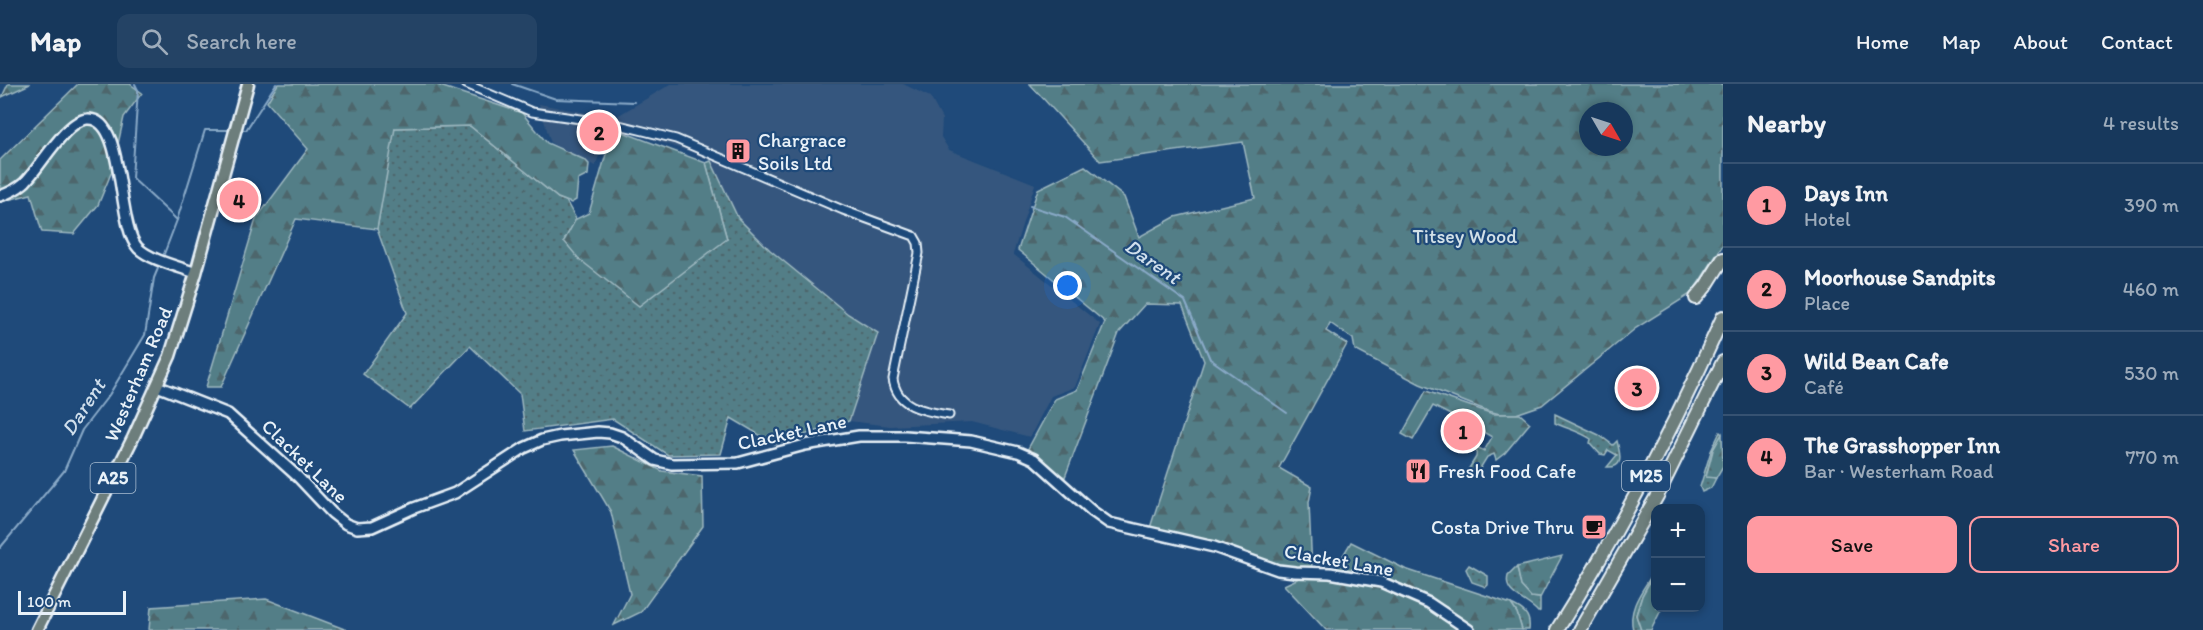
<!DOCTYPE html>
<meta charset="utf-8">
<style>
body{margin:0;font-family:Itim,sans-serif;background:#244365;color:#f1f3f6}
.controls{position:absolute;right:18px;bottom:18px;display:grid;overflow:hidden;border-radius:12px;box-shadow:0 3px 9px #0003}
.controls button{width:54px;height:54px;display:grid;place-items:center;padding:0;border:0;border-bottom:2px solid #365272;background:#17385c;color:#f1f3f6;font:30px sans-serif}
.compass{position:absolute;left:1579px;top:18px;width:54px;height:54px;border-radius:50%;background:#17385c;box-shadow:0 3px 9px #0003;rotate:129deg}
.scale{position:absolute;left:18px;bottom:15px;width:108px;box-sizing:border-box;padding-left:6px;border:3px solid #e8f1f8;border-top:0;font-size:16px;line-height:21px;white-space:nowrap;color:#e8f1f8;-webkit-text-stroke:4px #1f4a7a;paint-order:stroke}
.you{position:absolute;left:1068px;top:202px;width:21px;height:21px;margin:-15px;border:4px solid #fff;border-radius:50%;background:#1a73e8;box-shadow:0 0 0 9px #1a73e833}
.badge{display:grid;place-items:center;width:39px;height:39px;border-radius:50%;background:#ff9aa2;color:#111;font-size:20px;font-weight:700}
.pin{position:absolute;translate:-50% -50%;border:3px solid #fff;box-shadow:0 2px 6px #0006}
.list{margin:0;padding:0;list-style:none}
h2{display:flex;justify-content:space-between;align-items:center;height:78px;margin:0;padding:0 24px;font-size:26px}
h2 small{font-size:20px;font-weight:400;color:#9eacbb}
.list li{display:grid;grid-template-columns:39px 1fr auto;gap:18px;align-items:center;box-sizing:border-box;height:84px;padding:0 24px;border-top:2px solid #365272}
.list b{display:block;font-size:22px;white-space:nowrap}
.list p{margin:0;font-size:20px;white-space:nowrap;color:#9eacbb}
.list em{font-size:20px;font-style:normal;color:#9eacbb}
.actions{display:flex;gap:12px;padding:18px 24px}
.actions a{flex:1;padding:14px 0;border:2px solid #ff9aa2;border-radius:12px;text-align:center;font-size:21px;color:#ff9aa2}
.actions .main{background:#ff9aa2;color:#111}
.icon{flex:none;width:33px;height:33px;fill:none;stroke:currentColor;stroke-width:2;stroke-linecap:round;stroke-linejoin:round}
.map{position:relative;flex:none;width:1723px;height:546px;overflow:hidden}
header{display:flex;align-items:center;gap:36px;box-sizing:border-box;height:84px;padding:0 30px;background:#17385c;border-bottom:2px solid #365272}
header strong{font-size:28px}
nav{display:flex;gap:33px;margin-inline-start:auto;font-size:21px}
.search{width:420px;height:54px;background:#244365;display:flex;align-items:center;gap:15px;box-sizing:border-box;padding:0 21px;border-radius:12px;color:#9eacbb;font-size:22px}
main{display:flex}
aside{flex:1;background:#17385c}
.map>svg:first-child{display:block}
.built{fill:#36577e}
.green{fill:url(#green-dots);stroke:#9eb8c0;stroke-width:1.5}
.forest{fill:url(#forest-firs);stroke:#9eb8c0;stroke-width:1.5;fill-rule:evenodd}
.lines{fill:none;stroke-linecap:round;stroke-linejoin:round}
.stream{stroke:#8aaac8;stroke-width:2}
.street-casing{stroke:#e8f1f8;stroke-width:11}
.secondary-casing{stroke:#e8f1f8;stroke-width:14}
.primary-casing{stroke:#e8f1f8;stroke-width:15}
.highway-casing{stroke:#e8f1f8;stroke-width:16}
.street{stroke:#1f4a7a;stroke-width:7}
.secondary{stroke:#1f4a7a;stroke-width:9}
.primary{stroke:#6d7e7c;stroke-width:10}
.highway{stroke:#6d7e7c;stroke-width:12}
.labels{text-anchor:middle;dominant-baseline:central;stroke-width:4.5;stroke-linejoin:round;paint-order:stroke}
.shield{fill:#1f4a7a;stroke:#acbfd2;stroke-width:1.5}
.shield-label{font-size:18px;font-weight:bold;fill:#e8f1f8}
.poi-label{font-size:20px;fill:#e8f1f8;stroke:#1f4a7a;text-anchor:start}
.park-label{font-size:20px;fill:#d2e0e7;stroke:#1f4a7a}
.street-label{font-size:20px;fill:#e8f1f8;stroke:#1f4a7a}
.water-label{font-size:21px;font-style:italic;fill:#d0dfec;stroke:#1f4a7a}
</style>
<header>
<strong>Map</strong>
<div class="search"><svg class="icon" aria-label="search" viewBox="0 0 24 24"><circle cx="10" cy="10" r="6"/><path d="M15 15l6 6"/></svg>Search here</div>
<nav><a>Home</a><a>Map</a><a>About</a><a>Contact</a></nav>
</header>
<main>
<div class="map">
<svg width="1723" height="546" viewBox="0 0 1723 546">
<defs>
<pattern id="green-dots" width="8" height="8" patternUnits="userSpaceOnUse" patternTransform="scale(1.5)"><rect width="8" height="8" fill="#537e87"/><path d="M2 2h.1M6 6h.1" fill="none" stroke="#4d666c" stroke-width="1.8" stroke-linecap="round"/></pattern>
<pattern id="forest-firs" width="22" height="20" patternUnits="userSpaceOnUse" patternTransform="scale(1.5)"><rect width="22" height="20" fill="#537e87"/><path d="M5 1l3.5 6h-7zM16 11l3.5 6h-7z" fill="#4d666c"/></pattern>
</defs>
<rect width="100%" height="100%" fill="#1f4a7a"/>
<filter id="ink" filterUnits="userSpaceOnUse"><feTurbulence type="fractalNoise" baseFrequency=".0167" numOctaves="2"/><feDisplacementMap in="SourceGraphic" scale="12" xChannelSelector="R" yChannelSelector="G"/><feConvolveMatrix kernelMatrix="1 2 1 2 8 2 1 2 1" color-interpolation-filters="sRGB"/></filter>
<g filter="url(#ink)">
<path class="built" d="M671,0H903L930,13L942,35L941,53L949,66L1035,100L1013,170L1100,240L1075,303L1051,312L1030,353L972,338L890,342L849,337L877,249L848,230L770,166L738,134L711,77L691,68L611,42L595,82L551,59L539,20L614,34Z"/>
<g class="green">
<path d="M470,42L558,114L566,117L576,135L564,157L727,155L706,79L711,77L738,134L770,166L848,230L878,249L849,337L775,360L731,334L721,370L668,371L613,335L525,347L520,310L470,262L410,325L363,290L407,229L377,145L394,44Z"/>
<path d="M1555,330L1599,351L1613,361L1617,357C1620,370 1625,384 1607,383L1617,371L1608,366L1605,371L1600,370L1590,359L1591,355C1579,347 1568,345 1555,339Z"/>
<path d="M1720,348L1722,350L1713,366L1706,392L1716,394L1711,404L1702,408L1700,403L1711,367Z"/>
<path d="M1469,481L1488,492V501L1486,503L1472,498L1466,485Z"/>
<path d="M1517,483L1521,502L1531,513L1540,514V527L1538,528C1527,515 1503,511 1508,492Z"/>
<path d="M1655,486L1642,512L1636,531L1641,546H1633C1627,523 1644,505 1655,486Z"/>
<path d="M1511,520C1523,525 1531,531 1529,546H1522L1517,529Z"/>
</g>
<g class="forest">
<path d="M8,0H30L2,13Z"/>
<path d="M78,0H130L142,9L124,33L112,87L98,121L74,150L42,148L31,110L0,118V76Z"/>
<path d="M278,0H434L522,29L547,59L585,76L589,80L588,91L578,96L576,116L571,119L558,114L470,42L395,44L377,145L296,135L221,303H206L256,135L308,65L267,18Z"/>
<path d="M1030,0H1723V160L1721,164L1692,209L1636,244L1542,321L1516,330H1500L1488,327L1420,300L1355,266L1353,255L1330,239L1326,247L1347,260L1279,384L1312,403L1309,418L1312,488L1381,498L1469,546H1326L1284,501L1310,489L1295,488L1149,447L1204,277L1182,221L1145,220L1119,249L1065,393L1023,374L1055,315L1077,306L1105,238L1018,166L1038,105L1085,82L1124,113L1139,153L1175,133L1255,114L1243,58L1100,77ZM1588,27H1624V63H1588Z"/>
<path d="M620,47L706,79L727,155L639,222L579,175L564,157L576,135L589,129L611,53Z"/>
<path d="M1426,307L1493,330H1520L1530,339L1505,369L1496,376L1494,370L1487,373L1476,391L1468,386L1476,373L1477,363L1484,367L1492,353L1463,336L1462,337L1433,322L1413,356L1402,350Z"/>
<path d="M1722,350L1723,382L1716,394L1706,393L1713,366Z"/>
<path d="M612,362L662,387L702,392L703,442L641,528L614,541L630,510L611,428L574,366Z"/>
<path d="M1351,458L1405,485L1511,520L1517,529L1522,546H1477L1446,523L1357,485H1335Z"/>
<path d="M1562,472L1540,514L1531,513L1521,502L1517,483Z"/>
<path d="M1655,489L1656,524H1662L1651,546H1641L1636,531L1642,512Z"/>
<path d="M266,515L347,546H149L151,523Z"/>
</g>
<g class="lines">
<g class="stream">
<path d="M135,0L138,6L132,94L177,136"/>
<path d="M512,0L556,15L634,18"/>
<path d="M241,46H246L276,0"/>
<path d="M1030,122L1065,133L1185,217L1210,275L1287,329"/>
<path d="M164,170L177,136L205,46H232"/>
<path d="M0,464L64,387L82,346L109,311L145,251L154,194L159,182"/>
</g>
<g class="street-casing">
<path id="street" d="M466,0L532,28L615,40L676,55L843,126L914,152L918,159L919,169L893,295C897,324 925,327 949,331"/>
</g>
<g class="secondary-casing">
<g id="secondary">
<path d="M0,112C9,109 17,105 24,99C40,84 66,36 87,35C126,32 116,141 138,164C150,176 180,183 196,189"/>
<path d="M157,302L228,330L298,393L332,429L346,440L357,444L372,443L414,424L455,409L524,364L542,356L560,352L598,348L610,349L622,353L655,376L672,380L738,379L805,361L859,352H905L971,357L1018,368L1034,375L1092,427L1109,439L1214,463L1278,486L1295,488L1330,489L1381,498L1429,519L1469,546"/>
</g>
</g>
<g class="primary-casing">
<path id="primary" d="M37,546L133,354L170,272L196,189L248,0"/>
</g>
<g class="highway-casing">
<g id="highway">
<path d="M1696,214L1706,202L1723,175"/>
<path d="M1557,546C1620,446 1675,341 1723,233"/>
<path d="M1580,546L1657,412L1723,278"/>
</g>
</g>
<use href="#street" class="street"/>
<use href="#secondary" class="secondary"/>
<use href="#primary" class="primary"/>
<use href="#highway" class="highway"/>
</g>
</g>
<defs>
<g id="building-square" transform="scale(1.35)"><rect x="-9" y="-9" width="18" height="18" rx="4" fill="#ff9aa2" stroke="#1f4a7a"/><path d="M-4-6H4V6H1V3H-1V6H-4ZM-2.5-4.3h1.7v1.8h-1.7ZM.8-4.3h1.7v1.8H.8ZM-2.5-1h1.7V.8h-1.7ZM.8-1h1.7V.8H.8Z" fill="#111"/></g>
<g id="restaurant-square" transform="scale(1.35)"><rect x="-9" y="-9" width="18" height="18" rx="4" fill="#ff9aa2" stroke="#1f4a7a"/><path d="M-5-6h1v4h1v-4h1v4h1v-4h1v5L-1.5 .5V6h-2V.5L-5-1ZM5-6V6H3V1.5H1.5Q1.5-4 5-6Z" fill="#111"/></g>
<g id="cafe-square" transform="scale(1.35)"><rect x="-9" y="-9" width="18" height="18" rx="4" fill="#ff9aa2" stroke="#1f4a7a"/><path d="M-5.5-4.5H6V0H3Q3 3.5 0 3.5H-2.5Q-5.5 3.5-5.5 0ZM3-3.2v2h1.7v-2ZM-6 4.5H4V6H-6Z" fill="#111"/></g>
</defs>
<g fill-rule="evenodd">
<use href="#building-square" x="738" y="67"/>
<use href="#restaurant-square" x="1418" y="387"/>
<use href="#cafe-square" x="1594" y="443"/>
</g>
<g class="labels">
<g class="shield">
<rect x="1622" y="377" width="48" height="30" rx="4.5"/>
<rect x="90.5" y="379" width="45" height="30" rx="4.5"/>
</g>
<g class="shield-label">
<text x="1646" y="392">M25</text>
<text x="113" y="394">A25</text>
</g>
<g class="poi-label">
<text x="758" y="56">Chargrace<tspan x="758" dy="23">Soils Ltd</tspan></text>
<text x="1438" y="387">Fresh Food Cafe</text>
<text x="1574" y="443" text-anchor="end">Costa Drive Thru</text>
</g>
<g class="park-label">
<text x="1465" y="152">Titsey Wood</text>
</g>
<g class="street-label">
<text transform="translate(138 290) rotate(-67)">Westerham Road</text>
<text transform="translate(792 348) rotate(-12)">Clacket Lane</text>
<text transform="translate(305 377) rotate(44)">Clacket Lane</text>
<text transform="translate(1339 476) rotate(10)">Clacket Lane</text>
</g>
<g class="water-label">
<text transform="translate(1153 177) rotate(35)">Darent</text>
<text transform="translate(83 323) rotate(-57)">Darent</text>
</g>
</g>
</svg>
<div class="controls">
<button>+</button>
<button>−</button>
</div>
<svg class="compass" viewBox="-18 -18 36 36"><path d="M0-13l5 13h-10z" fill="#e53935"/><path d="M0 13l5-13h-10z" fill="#9eacbb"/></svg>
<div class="scale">100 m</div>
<div class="you"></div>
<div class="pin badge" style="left:1463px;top:347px">1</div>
<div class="pin badge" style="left:599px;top:48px">2</div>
<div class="pin badge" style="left:1637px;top:304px">3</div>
<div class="pin badge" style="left:239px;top:116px">4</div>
</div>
<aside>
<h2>Nearby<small>4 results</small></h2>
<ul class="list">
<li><span class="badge">1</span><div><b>Days Inn</b><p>Hotel</p></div><em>390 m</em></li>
<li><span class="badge">2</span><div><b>Moorhouse Sandpits</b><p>Place</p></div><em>460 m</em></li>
<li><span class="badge">3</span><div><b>Wild Bean Cafe</b><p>Café</p></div><em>530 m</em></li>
<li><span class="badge">4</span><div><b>The Grasshopper Inn</b><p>Bar · Westerham Road</p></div><em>770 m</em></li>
</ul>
<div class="actions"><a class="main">Save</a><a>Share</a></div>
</aside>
</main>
